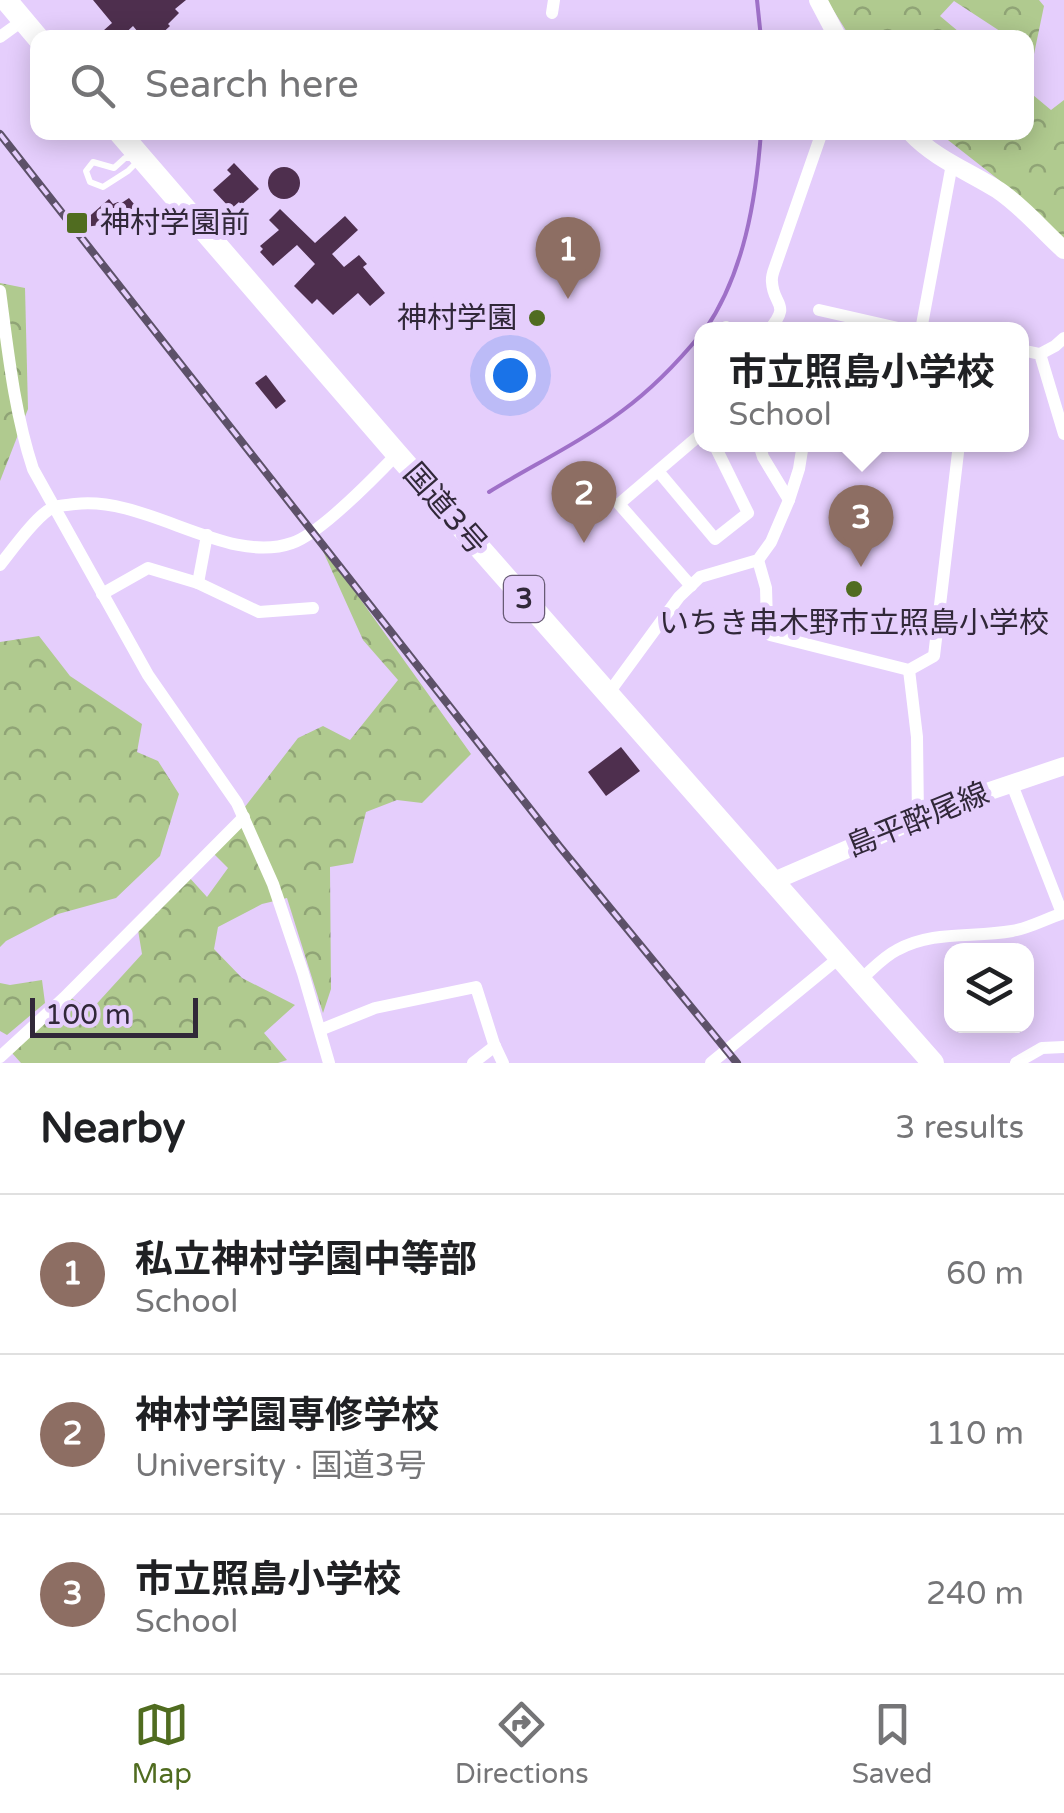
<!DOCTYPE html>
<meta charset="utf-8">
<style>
body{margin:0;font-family:"Varela Round","Noto Sans JP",sans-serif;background:#f2f2f2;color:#202124}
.controls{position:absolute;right:30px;bottom:30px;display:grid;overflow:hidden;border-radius:20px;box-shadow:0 5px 25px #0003}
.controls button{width:90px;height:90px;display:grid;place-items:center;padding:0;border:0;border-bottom:2px solid #e0e0e0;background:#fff;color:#202124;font:50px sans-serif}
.scale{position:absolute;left:30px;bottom:25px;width:168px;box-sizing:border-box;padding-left:10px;border:5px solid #312839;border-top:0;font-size:28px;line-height:35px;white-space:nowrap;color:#312839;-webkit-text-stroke:8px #e5cefc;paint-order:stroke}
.you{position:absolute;left:510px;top:375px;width:35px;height:35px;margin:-25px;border:8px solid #fff;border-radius:50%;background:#1a73e8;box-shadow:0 0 0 15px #1a73e833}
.badge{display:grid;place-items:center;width:65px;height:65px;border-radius:50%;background:#506c20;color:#fff;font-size:32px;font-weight:700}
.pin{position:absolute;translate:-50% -82px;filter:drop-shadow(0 2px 5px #0008)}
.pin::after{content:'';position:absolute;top:52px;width:35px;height:30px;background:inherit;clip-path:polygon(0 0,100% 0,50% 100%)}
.popup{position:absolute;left:694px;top:322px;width:335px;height:130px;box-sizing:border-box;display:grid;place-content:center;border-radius:20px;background:#fff;filter:drop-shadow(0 2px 8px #0005);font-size:32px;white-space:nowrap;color:#757577}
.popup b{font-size:38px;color:#202124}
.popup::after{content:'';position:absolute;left:50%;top:100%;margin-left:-20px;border:20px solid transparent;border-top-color:#fff}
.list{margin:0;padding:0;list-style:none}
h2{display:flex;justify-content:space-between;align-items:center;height:130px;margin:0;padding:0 40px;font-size:42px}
h2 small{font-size:32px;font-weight:400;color:#757577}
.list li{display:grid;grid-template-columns:65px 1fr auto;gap:30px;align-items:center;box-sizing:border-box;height:160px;padding:0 40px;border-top:2px solid #e0e0e0}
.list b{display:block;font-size:38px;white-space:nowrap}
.list p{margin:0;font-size:32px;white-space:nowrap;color:#757577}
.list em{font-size:32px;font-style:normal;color:#757577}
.icon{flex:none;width:55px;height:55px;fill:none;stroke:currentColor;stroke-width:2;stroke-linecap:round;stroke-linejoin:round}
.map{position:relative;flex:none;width:1064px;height:1063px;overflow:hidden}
.search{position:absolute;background:#fff;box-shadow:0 5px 25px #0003;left:30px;right:30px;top:30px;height:110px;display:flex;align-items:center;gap:25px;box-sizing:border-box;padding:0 35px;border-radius:20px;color:#757577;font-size:38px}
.sheet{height:610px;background:#fff}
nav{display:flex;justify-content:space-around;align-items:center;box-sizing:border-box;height:140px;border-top:2px solid #e0e0e0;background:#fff;font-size:28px;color:#757577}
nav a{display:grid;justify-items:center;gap:5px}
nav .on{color:#506c20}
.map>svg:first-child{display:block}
.forest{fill:url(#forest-crowns)}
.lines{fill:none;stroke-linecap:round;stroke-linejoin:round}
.stream{stroke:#9f70c8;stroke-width:4}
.building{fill:#4e2f4e}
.lane{stroke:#fff;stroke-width:6}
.street{stroke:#fff;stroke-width:12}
.secondary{stroke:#fff;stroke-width:18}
.highway{stroke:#fff;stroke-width:22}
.rail-casing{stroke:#5d5169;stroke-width:8}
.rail{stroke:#e5cefc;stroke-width:4;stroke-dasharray:11;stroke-linecap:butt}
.poi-dot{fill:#506c20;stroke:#e5cefc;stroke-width:4}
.labels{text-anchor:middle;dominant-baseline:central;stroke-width:10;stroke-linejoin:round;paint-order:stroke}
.shield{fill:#e5cefc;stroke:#675a74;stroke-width:2.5}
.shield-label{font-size:28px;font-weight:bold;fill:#312839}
.poi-label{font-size:30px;fill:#312839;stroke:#e5cefc;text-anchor:start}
.street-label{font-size:30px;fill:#312839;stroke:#e5cefc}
</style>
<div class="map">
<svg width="1064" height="1063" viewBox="0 0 1064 1063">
<defs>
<pattern id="forest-crowns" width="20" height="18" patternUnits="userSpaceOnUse" patternTransform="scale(2.5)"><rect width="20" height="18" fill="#b0ca8f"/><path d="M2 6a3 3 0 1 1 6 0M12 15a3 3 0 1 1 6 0" fill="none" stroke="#90a476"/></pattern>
</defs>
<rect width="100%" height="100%" fill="#e5cefc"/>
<g class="forest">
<path d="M827,0H1039L1044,6L1034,54L1027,49L1026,38L1009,37L954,1L940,16L965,37H850Z"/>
<path d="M1027,90L1051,110L1064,100V247L999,180L939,133L1026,132Z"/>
<path d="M0,283L25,288L28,409L0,481Z"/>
<path d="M318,540L471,754L422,803L397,800L366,812L353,863L330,867L331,989L323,1013L287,898L262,904L218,927L214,949L242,978L295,1005L264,1033L287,1060L278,1063H21L12,1053L68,996L91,1010L142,954L138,930L188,876L207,897L228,868L211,851L298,738L323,726L350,740L398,680L363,640Z"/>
<path d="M39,636L70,676L142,724L137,752L158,761L179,794L160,856L116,898L58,914L6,941L0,947V642Z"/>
<path d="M42,980L45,1003L7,1035L0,1031V983L10,985Z"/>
</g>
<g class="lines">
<g class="stream">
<path d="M757,0L761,38"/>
<path d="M705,330C744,273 756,200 761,132"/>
<path d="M489,492C533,465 581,442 622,411C652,389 678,362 701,334"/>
</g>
</g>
<g class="building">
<path d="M93,0H186L175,9L179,13L168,24L170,26L157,38H143L133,26L120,38H95L112,23Z"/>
<path d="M234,163L259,189L241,205L239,202L231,209L213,190L231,174L227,170Z"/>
<circle cx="284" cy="183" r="16"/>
<path d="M129,198L144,216L145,222L139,227L133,220L122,229L114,231L109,224L76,228L109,199L113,204L118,202L120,204Z"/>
<path d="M280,209L315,243L345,216L358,230L332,254L344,267L359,255L367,264L363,267L385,293L370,306L358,293L333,315L317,299L312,304L294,286L315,264L297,245L273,266L260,252L263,249L260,246L279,230L269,220Z"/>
<path d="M266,375L286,401L276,409L255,383Z"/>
<path d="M621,747L640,771L606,796L588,772Z"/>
</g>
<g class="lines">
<path class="lane" d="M125,158H141L128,171L103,187L90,182L86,171L93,162L114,168Z"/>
<g class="street">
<path d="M552,13L554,0"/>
<path d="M0,37L22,21"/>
<path d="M0,291C8,351 14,411 33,469L148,675L237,803L273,884L303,973L329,1063"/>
<path d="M819,310L907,330"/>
<path d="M726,327L728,330"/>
<path d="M769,330C792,303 773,306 772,282C771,276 774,270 776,264L822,132"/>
<path d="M921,330L952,164"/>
<path d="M1021,350L1040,354L1064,434"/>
<path d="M1040,354L1055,346L1064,338"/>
<path d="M759,444L763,457L789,500"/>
<path d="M658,471L715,539L748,513L714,444"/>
<path d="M758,560L766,588L767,622L770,635L909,670L934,656L959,444"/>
<path d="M0,565C12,550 36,516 52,508C58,505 68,505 75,504C146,495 227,566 292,543C320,534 375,477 397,454"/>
<path d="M198,583L207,535"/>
<path d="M691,586L619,504L701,434"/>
<path d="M102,594L148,568L198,583L259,612L313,608"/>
<path d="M909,670L917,737L918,818"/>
<path d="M608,694L679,597L700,577L758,560L771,542L789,500L799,469L803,444"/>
<path d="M1011,782L1062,913"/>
<path d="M860,980C872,970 883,957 897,950C933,930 973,938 1012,931C1030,928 1047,918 1064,913"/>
<path d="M320,1030L375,1008L476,987L494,1044L503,1063"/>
<path d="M0,1057L64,998L244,817"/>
<path d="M473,1063L495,1046"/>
<path d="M711,1063L840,957"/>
<path d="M1016,1063L1042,1048L1064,1047"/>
</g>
<g class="secondary">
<path d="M818,0L838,38"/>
<path d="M910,132C935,159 968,171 998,190C1022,206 1043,231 1064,250"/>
<path d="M774,881L954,803L1064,766"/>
</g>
<g class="highway">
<path d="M6,0L38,38"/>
<path d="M119,132L397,454L933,1063"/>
</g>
<g class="rail-casing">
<path id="rail" d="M0,134L560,847L737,1063"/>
</g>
<use href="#rail" class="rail"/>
</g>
<g class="poi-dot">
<rect x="65" y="211" width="24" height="24" rx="5"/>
<circle cx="537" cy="318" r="10"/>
<circle cx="854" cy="589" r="10"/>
</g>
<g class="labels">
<rect class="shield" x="504" y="576" width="40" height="46" rx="8"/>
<g class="shield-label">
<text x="524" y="599">3</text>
</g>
<g class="poi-label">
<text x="100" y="223">神村学園前</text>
<text x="517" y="318" text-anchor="end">神村学園</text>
<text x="854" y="623" text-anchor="middle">いちき串木野市立照島小学校</text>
</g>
<g class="street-label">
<text transform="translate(445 509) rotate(49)">国道3号</text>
<text transform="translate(918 820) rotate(-22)">島平酔尾線</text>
</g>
</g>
</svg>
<div class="controls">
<button><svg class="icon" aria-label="layers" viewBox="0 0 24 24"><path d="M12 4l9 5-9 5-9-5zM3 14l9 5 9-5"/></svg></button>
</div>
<div class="scale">100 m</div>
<div class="you"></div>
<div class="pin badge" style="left:568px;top:299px;background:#8d6e63">1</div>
<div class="pin badge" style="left:584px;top:543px;background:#8d6e63">2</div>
<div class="pin badge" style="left:861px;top:567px;background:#8d6e63">3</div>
<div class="popup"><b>市立照島小学校</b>School</div>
<div class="search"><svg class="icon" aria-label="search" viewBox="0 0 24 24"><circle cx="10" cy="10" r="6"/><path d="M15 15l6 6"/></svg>Search here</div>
</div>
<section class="sheet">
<h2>Nearby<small>3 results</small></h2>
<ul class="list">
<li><span class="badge" style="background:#8d6e63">1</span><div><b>私立神村学園中等部</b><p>School</p></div><em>60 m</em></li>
<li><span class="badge" style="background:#8d6e63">2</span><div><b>神村学園専修学校</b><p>University · 国道3号</p></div><em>110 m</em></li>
<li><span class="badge" style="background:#8d6e63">3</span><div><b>市立照島小学校</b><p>School</p></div><em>240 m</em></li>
</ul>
</section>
<nav>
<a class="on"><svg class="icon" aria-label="map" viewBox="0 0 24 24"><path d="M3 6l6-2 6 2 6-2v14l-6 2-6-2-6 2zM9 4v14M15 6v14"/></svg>Map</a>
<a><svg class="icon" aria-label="directions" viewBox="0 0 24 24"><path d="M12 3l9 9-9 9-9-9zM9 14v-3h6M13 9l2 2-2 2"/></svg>Directions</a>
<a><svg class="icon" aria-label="saved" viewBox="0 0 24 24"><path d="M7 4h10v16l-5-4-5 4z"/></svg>Saved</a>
</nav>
